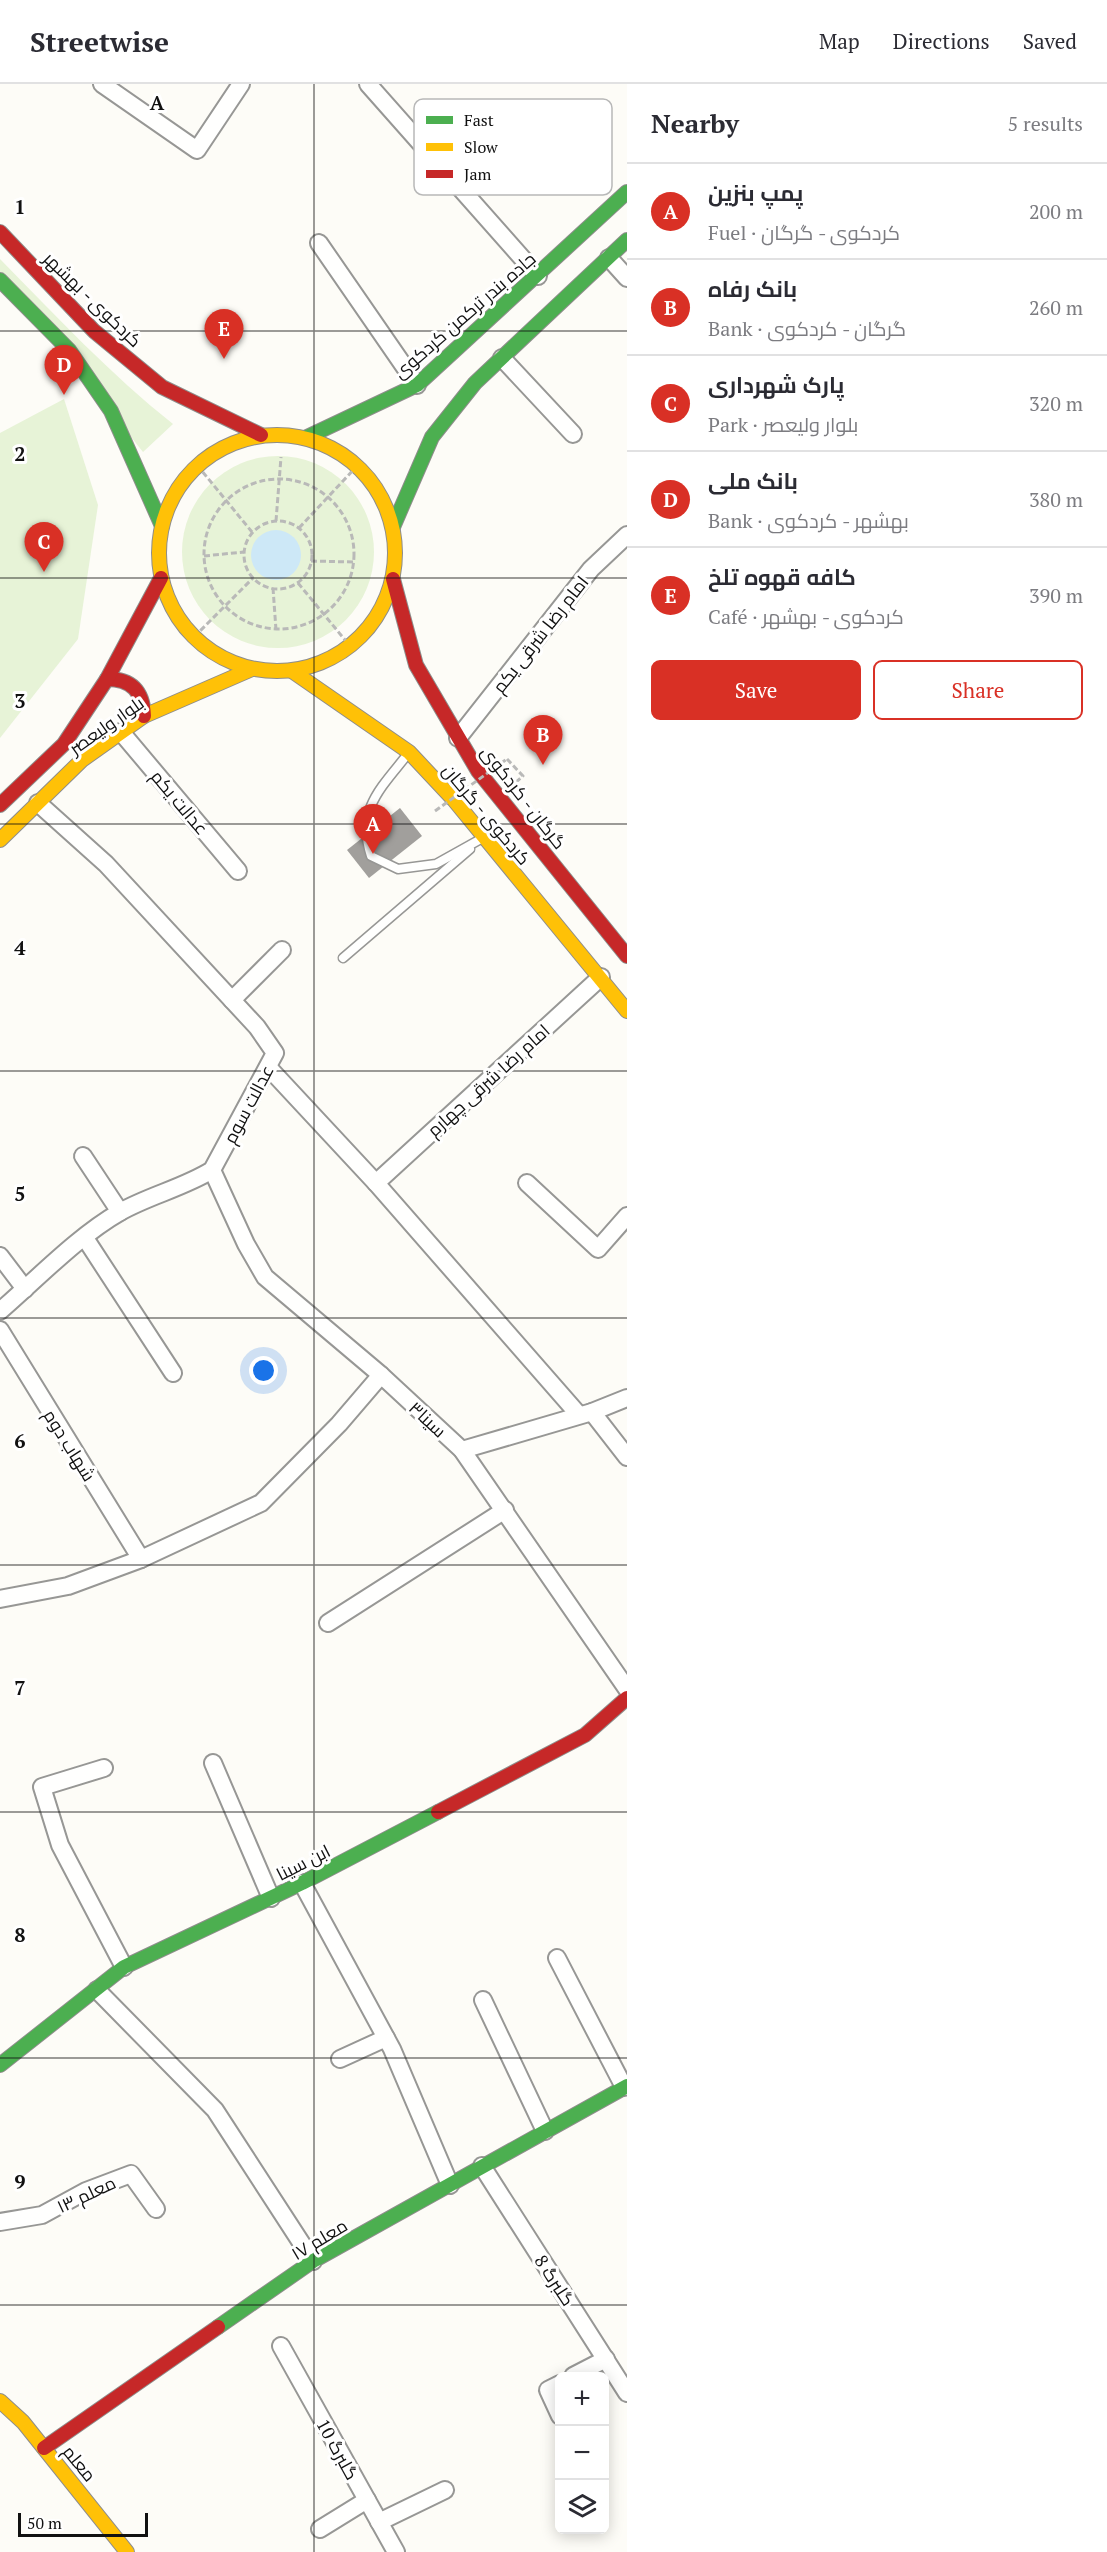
<!DOCTYPE html>
<meta charset="utf-8">
<style>
body{margin:0;font-family:"PT Serif",Cairo,serif;background:#f2f2f3;color:#2b2b33}
.controls{position:absolute;right:18px;bottom:18px;display:grid;overflow:hidden;border-radius:9px;box-shadow:0 3px 15px #0003}
.controls button{width:54px;height:54px;display:grid;place-items:center;padding:0;border:0;border-bottom:2px solid #e1e1e2;background:#fff;color:#2b2b33;font:30px sans-serif}
.scale{position:absolute;left:18px;bottom:15px;width:130px;box-sizing:border-box;padding-left:6px;border:3px solid #111;border-top:0;font-size:16px;line-height:21px;white-space:nowrap;color:#111;-webkit-text-stroke:4px #fff;paint-order:stroke}
.you{position:absolute;left:264px;top:1287px;width:21px;height:21px;margin:-15px;border:4px solid #fff;border-radius:50%;background:#1a73e8;box-shadow:0 0 0 9px #1a73e833}
.badge{display:grid;place-items:center;width:39px;height:39px;border-radius:50%;background:#d93025;color:#fff;font-size:20px;font-weight:700}
.pin{position:absolute;translate:-50% -50px;filter:drop-shadow(0 2px 3px #0008)}
.pin::after{content:'';position:absolute;top:32px;width:21px;height:18px;background:inherit;clip-path:polygon(0 0,100% 0,50% 100%)}
.list{margin:0;padding:0;list-style:none}
h2{display:flex;justify-content:space-between;align-items:center;height:78px;margin:0;padding:0 24px;font-size:26px}
h2 small{font-size:20px;font-weight:400;color:#7c7c81}
.list li{display:grid;grid-template-columns:39px 1fr auto;gap:18px;align-items:center;box-sizing:border-box;height:96px;padding:0 24px;border-top:2px solid #e1e1e2}
.list b{display:block;font-size:22px;white-space:nowrap}
.list p{margin:0;font-size:20px;white-space:nowrap;color:#7c7c81}
.list em{font-size:20px;font-style:normal;color:#7c7c81}
.actions{display:flex;gap:12px;padding:18px 24px}
.actions a{flex:1;padding:14px 0;border:2px solid #d93025;border-radius:9px;text-align:center;font-size:21px;color:#d93025}
.actions .main{background:#d93025;color:#fff}
.icon{flex:none;width:33px;height:33px;fill:none;stroke:currentColor;stroke-width:2;stroke-linecap:round;stroke-linejoin:round}
.map{position:relative;flex:none;width:627px;height:2468px;overflow:hidden}
header{display:flex;align-items:center;gap:36px;box-sizing:border-box;height:84px;padding:0 30px;background:#fff;border-bottom:2px solid #e1e1e2}
header strong{font-size:28px}
nav{display:flex;gap:33px;margin-inline-start:auto;font-size:21px}
main{display:flex}
aside{flex:1;background:#fff}
.map>svg:first-child{display:block}
.green{fill:#e7f3d7}
.water{fill:#cde8f7}
.building{fill:#a19f9c}
.lines{fill:none;stroke-linecap:round;stroke-linejoin:round}
.lane-casing{stroke:#979795;stroke-width:11}
.street-casing{stroke:#979795;stroke-width:20}
.fast-casing{stroke:#8e8d8b;stroke-width:16}
.slow-casing{stroke:#8e8d8b;stroke-width:16}
.jam-casing{stroke:#8e8d8b;stroke-width:16}
.path{stroke:#b9b9b8;stroke-width:3;stroke-dasharray:6 3;stroke-linecap:butt}
.lane{stroke:#fffffe;stroke-width:8}
.street{stroke:#fffffe;stroke-width:16}
.fast{stroke:#4caf50;stroke-width:14}
.slow{stroke:#ffc107;stroke-width:14}
.jam{stroke:#c62828;stroke-width:14}
.path-bridge{stroke:#b9b9b8;stroke-width:3;stroke-dasharray:6 3;stroke-linecap:butt}
.grid{fill:none;stroke:#111;stroke-width:1.5;stroke-opacity:0.55}
.labels{text-anchor:middle;dominant-baseline:central;stroke-width:6;stroke-linejoin:round;paint-order:stroke}
.street-label{font-size:18px;fill:#111;stroke:#fff}
.key{fill:#fff;stroke:#b8b8b8;stroke-width:1.5}
.key-label{font-size:16px;fill:#111}
.grid-label{font-size:20px;text-anchor:middle;font-weight:bold;fill:#111;stroke:#fff;stroke-width:6;stroke-linejoin:round;paint-order:stroke}
</style>
<header>
<strong>Streetwise</strong>
<nav><a>Map</a><a>Directions</a><a>Saved</a></nav>
</header>
<main>
<div class="map">
<svg width="627" height="2468" viewBox="0 0 627 2468">
<rect width="100%" height="100%" fill="#fdfcf7"/>
<g class="green">
<path d="M0,175C56,232 110,290 173,340L143,368L0,188Z"/>
<path d="M64,315L98,421L78,555L0,654V349Z"/>
<circle cx="278" cy="468" r="96"/>
</g>
<circle class="water" cx="276" cy="471" r="25"/>
<path class="building" d="M400,724L422,752L369,794L347,766Z"/>
<g class="lines">
<g class="lane-casing">
<g id="lane">
<path d="M407,671C380,705 356,726 371,772L398,785L436,780L479,756"/>
<path d="M343,874L470,765"/>
</g>
</g>
<g class="street-casing">
<g id="street">
<path d="M102,0L197,66L241,0"/>
<path d="M368,0L538,192"/>
<path d="M319,159L417,301"/>
<path d="M609,174L627,194"/>
<path d="M502,274L573,350"/>
<path d="M121,648L238,787"/>
<path d="M458,654L591,485L627,451"/>
<path d="M232,916L282,866"/>
<path d="M268,983L376,1099L579,1331"/>
<path d="M83,1072L120,1128"/>
<path d="M212,1086L246,1160L265,1193L381,1291L462,1366L627,1605"/>
<path d="M376,1099L601,893"/>
<path d="M527,1099L598,1165L627,1132"/>
<path d="M85,1154L173,1289"/>
<path d="M0,1172L25,1205"/>
<path d="M0,1227C37,1195 78,1152 120,1128C150,1111 183,1104 212,1086L275,969L257,943L106,780L38,719"/>
<path d="M0,1246L141,1475"/>
<path d="M592,1328L627,1373"/>
<path d="M462,1366L592,1328L627,1314"/>
<path d="M0,1515L68,1502L141,1475L261,1419L339,1340L381,1291"/>
<path d="M328,1539L505,1426"/>
<path d="M213,1679L271,1814"/>
<path d="M104,1684L42,1703L60,1761L124,1883"/>
<path d="M302,1799L392,1965L450,2101"/>
<path d="M557,1874L624,2003"/>
<path d="M97,1906L215,2026L313,2177"/>
<path d="M483,1916L545,2047"/>
<path d="M340,1975L386,1954"/>
<path d="M482,2082L627,2309"/>
<path d="M0,2138L42,2131L86,2107L131,2090L156,2125"/>
<path d="M281,2262L396,2468"/>
<path d="M573,2292L606,2275"/>
<path d="M560,2300L548,2306L560,2332"/>
<path d="M379,2438L445,2406"/>
<path d="M320,2445L367,2416"/>
</g>
</g>
<g class="fast-casing">
<g id="fast">
<path d="M0,196L69,266L111,327L162,442"/>
<path d="M305,354L417,301L627,108"/>
<path d="M393,443L432,353L475,299L627,156"/>
<path d="M0,1981L124,1883L302,1799L438,1728"/>
<path d="M218,2243L313,2177L627,2002"/>
</g>
</g>
<g class="slow-casing">
<g id="slow">
<circle cx="277" cy="469" r="118"/>
<path d="M292,587L409,668L454,716L627,927"/>
<path d="M0,756L82,676L144,632L252,585"/>
<path d="M0,2317L23,2338L127,2468"/>
</g>
</g>
<g class="jam-casing">
<g id="jam">
<path d="M0,148L94,247L162,303L261,351"/>
<path d="M393,495L416,581L478,687L627,872"/>
<path d="M107,595C132,595 143,608 144,632"/>
<path d="M0,721L64,660L107,595L161,494"/>
<path d="M438,1728L585,1651L627,1614"/>
<path d="M44,2364L218,2243"/>
</g>
</g>
<g class="path">
<path d="M197,381L252,448"/>
<circle cx="279" cy="470" r="75"/>
<path d="M276,437L281,373"/>
<circle cx="278" cy="471" r="34"/>
<path d="M299,444L357,382"/>
<path d="M204,472L244,468"/>
<path d="M311,477L353,478"/>
<path d="M298,499L350,562"/>
<path d="M273,504L276,546"/>
<path d="M194,553L253,494"/>
<path d="M507,675L523,692L515,699"/>
</g>
<use href="#lane" class="lane"/>
<use href="#street" class="street"/>
<use href="#fast" class="fast"/>
<use href="#slow" class="slow"/>
<use href="#jam" class="jam"/>
<path class="path-bridge" d="M435,727L507,675"/>
</g>
<path class="grid" d="M314,0V2468M0,247H627M0,494H627M0,740H627M0,987H627M0,1234H627M0,1481H627M0,1728H627M0,1974H627M0,2221H627"/>
<g class="labels">
<g class="street-label">
<text transform="translate(93 215) rotate(44)">کردکوی - بهشهر</text>
<text transform="translate(464 231) rotate(-41)">جاده بندر ترکمن کردکوی</text>
<text transform="translate(540 550) rotate(-52)">امام رضا شرقی یکم</text>
<text transform="translate(106 641) rotate(-35)">بلوار ولیعصر</text>
<text transform="translate(524 713) rotate(52)">گرگان - کردکوی</text>
<text transform="translate(180 718) rotate(50)">عدالت یکم</text>
<text transform="translate(487 730) rotate(50)">کردکوی - گرگان</text>
<text transform="translate(488 996) rotate(-42)">امام رضا شرقی چهارم</text>
<text transform="translate(248 1020) rotate(-62)">عدالت سوم</text>
<text transform="translate(428 1335) rotate(43)">سینا۳</text>
<text transform="translate(70 1361) rotate(58)">شهاب دوم</text>
<text transform="translate(303 1778) rotate(-27)">ابن سینا</text>
<text transform="translate(86 2110) rotate(-25)">معلم ۱۳</text>
<text transform="translate(319 2155) rotate(-31)">معلم ۱۷</text>
<text transform="translate(555 2196) rotate(57)">گلبرگ 8</text>
<text transform="translate(338 2365) rotate(61)">گلبرگ 10</text>
<text transform="translate(80 2379) rotate(51)">معلم</text>
</g>
</g>
<rect x="414" y="15" width="198" height="96" rx="9" class="key"/>
<rect x="426" y="32" width="27" height="8" fill="#4caf50"/>
<rect x="426" y="59" width="27" height="8" fill="#ffc107"/>
<rect x="426" y="86" width="27" height="8" fill="#c62828"/>
<g class="key-label">
<text x="464" y="42">Fast</text>
<text x="464" y="69">Slow</text>
<text x="464" y="96">Jam</text>
</g>
<g class="grid-label">
<text x="157" y="26">A</text>
<text x="20" y="130">1</text>
<text x="20" y="377">2</text>
<text x="20" y="624">3</text>
<text x="20" y="871">4</text>
<text x="20" y="1117">5</text>
<text x="20" y="1364">6</text>
<text x="20" y="1611">7</text>
<text x="20" y="1858">8</text>
<text x="20" y="2105">9</text>
</g>
</svg>
<div class="controls">
<button>+</button>
<button>−</button>
<button><svg class="icon" aria-label="layers" viewBox="0 0 24 24"><path d="M12 4l9 5-9 5-9-5zM3 14l9 5 9-5"/></svg></button>
</div>
<div class="scale">50 m</div>
<div class="you"></div>
<div class="pin badge" style="left:373px;top:770px">A</div>
<div class="pin badge" style="left:543px;top:681px">B</div>
<div class="pin badge" style="left:44px;top:488px">C</div>
<div class="pin badge" style="left:64px;top:311px">D</div>
<div class="pin badge" style="left:224px;top:275px">E</div>
</div>
<aside>
<h2>Nearby<small>5 results</small></h2>
<ul class="list">
<li><span class="badge">A</span><div><b>پمپ بنزین</b><p>Fuel · کردکوی - گرگان</p></div><em>200 m</em></li>
<li><span class="badge">B</span><div><b>بانک رفاه</b><p>Bank · گرگان - کردکوی</p></div><em>260 m</em></li>
<li><span class="badge">C</span><div><b>پارک شهرداری</b><p>Park · بلوار ولیعصر</p></div><em>320 m</em></li>
<li><span class="badge">D</span><div><b>بانک ملی</b><p>Bank · بهشهر - کردکوی</p></div><em>380 m</em></li>
<li><span class="badge">E</span><div><b>کافه قهوه تلخ</b><p>Café · کردکوی - بهشهر</p></div><em>390 m</em></li>
</ul>
<div class="actions"><a class="main">Save</a><a>Share</a></div>
</aside>
</main>
